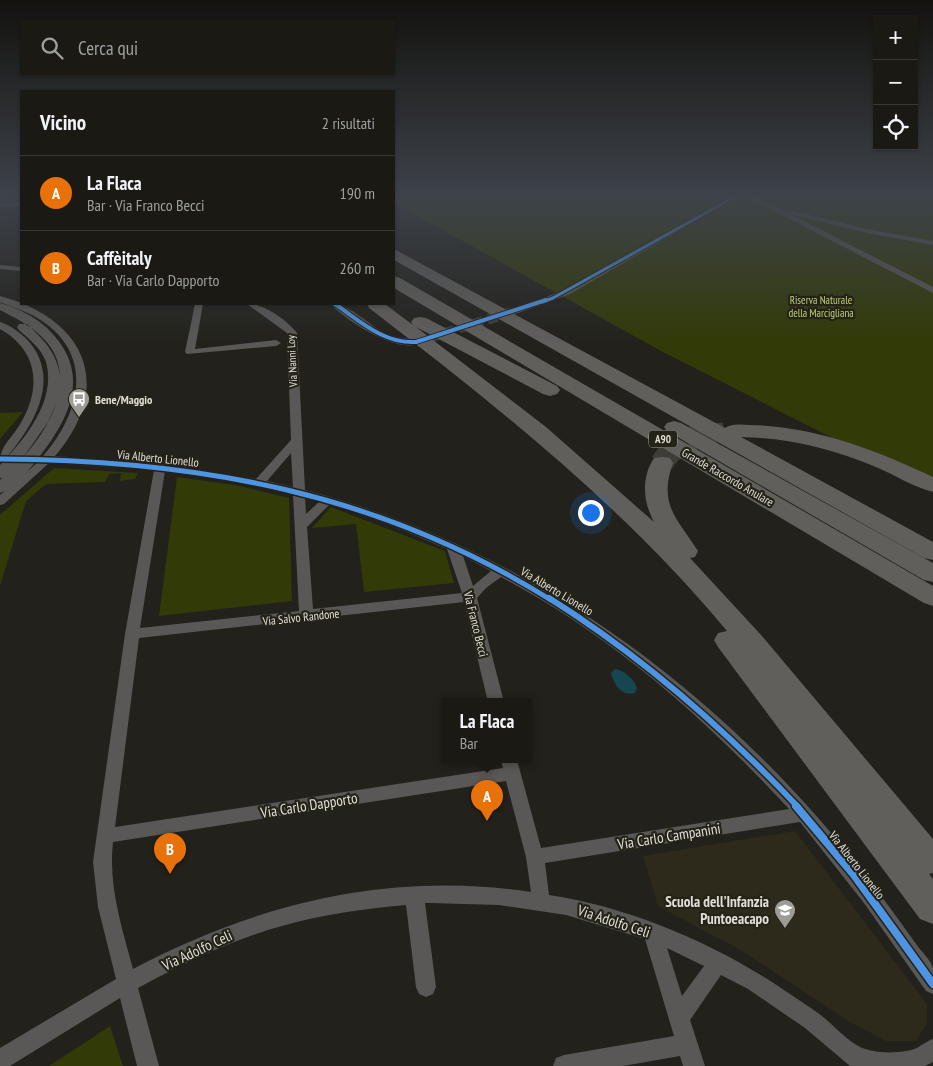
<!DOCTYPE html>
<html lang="it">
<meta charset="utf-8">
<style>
body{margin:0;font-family:"PT Sans Narrow",sans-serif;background:#23221d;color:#f1f3f6}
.controls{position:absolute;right:15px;top:15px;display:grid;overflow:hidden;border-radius:0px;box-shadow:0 1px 4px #0004}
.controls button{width:45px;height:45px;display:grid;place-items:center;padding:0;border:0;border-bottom:1px solid #383834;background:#1a1914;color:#f1f3f6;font:25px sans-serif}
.you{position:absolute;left:590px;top:512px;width:18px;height:18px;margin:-12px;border:4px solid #fff;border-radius:50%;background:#1a73e8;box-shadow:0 0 0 8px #1a73e833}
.badge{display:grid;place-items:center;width:32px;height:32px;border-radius:50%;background:#0b8043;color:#fff;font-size:16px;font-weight:700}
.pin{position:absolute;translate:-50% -41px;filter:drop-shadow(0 1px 2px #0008)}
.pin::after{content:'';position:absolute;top:26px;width:18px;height:15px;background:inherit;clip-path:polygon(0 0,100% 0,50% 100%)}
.popup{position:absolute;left:442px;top:698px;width:90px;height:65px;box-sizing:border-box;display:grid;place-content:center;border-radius:0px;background:#1a1914;filter:drop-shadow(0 1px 4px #0005);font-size:16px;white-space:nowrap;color:#9fa0a0}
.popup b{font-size:19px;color:#f1f3f6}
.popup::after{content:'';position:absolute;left:50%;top:100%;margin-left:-10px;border:10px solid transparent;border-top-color:#1a1914}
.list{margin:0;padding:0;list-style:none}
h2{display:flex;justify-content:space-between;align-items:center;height:65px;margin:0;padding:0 20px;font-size:21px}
h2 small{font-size:16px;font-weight:400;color:#9fa0a0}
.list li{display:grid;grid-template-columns:32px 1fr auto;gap:15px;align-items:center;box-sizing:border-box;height:75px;padding:0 20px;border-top:1px solid #383834}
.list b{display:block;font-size:19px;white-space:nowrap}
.list p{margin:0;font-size:16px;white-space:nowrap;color:#9fa0a0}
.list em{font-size:16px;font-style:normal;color:#9fa0a0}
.icon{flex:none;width:28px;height:28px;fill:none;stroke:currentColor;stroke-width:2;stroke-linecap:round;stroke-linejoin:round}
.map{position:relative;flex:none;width:933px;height:1066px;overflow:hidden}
.search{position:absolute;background:#1a1914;box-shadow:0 1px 4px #0004;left:20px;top:20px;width:375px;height:55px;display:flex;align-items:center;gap:12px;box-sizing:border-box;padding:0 18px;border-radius:0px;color:#9fa0a0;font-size:19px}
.panel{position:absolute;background:#1a1914;box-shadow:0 1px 4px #0004;left:20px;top:90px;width:375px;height:215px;border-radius:0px}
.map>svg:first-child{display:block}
.built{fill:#2e2a1b}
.green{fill:#323a07}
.water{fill:#164750}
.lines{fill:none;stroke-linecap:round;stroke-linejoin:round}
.minor-tunnel{stroke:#3e3d37;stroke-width:10;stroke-dasharray:10 5;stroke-linecap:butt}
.motorway-tunnel-far1{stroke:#3e3d37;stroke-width:19;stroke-dasharray:19 9;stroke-linecap:butt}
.motorway-tunnel{stroke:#3e3d37;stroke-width:23;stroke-dasharray:23 11;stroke-linecap:butt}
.minor{fill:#595856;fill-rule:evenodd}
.tertiary{fill:#595856;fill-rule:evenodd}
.motorway{fill:#615f5c;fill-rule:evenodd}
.cycleway-far4-casing{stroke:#252218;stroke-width:5}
.cycleway-far3-casing{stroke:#252218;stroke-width:6}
.cycleway-far2-casing{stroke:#252218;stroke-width:8}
.cycleway-far1-casing{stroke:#252218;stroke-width:9}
.cycleway-casing{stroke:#252218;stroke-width:11}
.cycleway-far4{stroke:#4d94e3;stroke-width:3}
.cycleway-far3{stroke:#4d94e3;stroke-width:4}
.cycleway-far2{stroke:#4d94e3;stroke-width:5}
.cycleway-far1{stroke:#4d94e3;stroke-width:6}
.cycleway{stroke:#4d94e3;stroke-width:8}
.labels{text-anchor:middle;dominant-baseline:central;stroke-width:4.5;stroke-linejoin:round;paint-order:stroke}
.far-park-label{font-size:11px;fill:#bbd272;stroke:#252218}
.far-street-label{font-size:11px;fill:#e0ddd7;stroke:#252218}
.shield{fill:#252218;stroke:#a8a59e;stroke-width:1}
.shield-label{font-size:11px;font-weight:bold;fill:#e0ddd7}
.poi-label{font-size:12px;font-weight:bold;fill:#e0ddd7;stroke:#252218;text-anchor:start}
.street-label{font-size:12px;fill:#e0ddd7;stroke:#252218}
.near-street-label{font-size:15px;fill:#e0ddd7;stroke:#252218}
.near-poi-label{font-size:15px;font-weight:bold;fill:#e0ddd7;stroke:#252218;text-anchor:end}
</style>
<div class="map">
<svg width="933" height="1066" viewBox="0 0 933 1066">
<rect width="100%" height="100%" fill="#22211b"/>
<path class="built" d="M795,831L927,1004V1023L916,1041H886L850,1022L744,952L658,906L643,856Z"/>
<g class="green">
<path d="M394,195H933V489L661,351L394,203Z"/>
<path d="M23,412L0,439V413Z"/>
<path d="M54,468L138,473L135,479L120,481L121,473L109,474L105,482L46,484L26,501L0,586V515Z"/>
<path d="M177,477L235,485L289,498L292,601L159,616Z"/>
<path d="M331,507L445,551L454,583L364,592L356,524L312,528Z"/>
<path d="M110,1026L123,1066H49Z"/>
</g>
<path class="water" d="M615,669C624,670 635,680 637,688L635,693C621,697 614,684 611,673Z"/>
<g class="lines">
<path class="minor-tunnel" d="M416,342L512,312"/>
<path class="motorway-tunnel-far1" d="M705,434L733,431"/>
<path class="motorway-tunnel" d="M662,463C674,443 690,437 712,433"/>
<g class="minor">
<path d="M733,195H741L570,294L518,313L515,314L511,311L564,290Z"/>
<path d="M743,195H752L786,212L789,210L867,229L933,241V245L867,233L790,214L933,287V293Z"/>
<path d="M21,202V206L0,207V203Z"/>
<path d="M0,265L21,267V271L0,269Z"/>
<path d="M0,296C86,319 115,386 55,456L166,464L256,479L291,440L287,333L247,304C263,303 287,320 297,333L305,490C533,550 723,692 867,877C885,901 902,924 919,948C924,954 932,962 933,969C933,977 933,986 933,994L926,991L864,903L800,822L545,863L549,895C629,907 714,943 781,988C794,997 809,1006 822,1016C833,1025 848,1041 860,1047C875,1054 902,1054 917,1048C922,1045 927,1041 933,1039V1062L925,1066H850L805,1028L748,989L721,975L690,1020L705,1066H683L680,1056L623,1066H553L556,1058L564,1055L674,1036L645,939L566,915L499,905L430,903H425L436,987L433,994L426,997L419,994L416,987L406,905C364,909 323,914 282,926C231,940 184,963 138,988L159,1066H137L120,998L10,1066H0V1048L116,979L98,907L93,862L125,634L154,470L49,463L4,504L0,505V495L37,463L0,462C0,446 11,439 19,426C42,389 39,351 0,329V322C12,326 24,335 31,344C60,382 33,425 8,456H43C78,416 95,359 45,323C32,313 15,308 0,302ZM291,453L293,487L267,481ZM165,471L248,484L293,494L299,611L140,628ZM305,497L320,501L306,514ZM330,504L393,526L447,549L462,593L313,609L307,527ZM463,556L491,571L473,586ZM501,577C611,635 705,718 789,809L541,848L517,760H501L503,768L115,827L139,638L464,602L488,702H504L477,598L486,588ZM506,781L526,857L531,892C391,871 257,903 133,969C122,928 108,886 113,842ZM667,948L704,966L682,996Z"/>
<path d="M195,304H203L195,349L276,340L281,343L276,346L187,354L185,352Z"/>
<path d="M331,304C351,304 368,325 386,334C397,339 416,338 421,342C402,357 343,319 331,304Z"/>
</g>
<path class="tertiary" d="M0,303C16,307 35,317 47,328C93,372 71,417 37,460C28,471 14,489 0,493V480L2,478H0V465C24,440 57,401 46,362C41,348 29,339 19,330L17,327L19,324H27C44,340 57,353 60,376C59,341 28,324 0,310ZM56,404C49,425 36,442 23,458L48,422Z"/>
<g class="motorway">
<path d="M394,249L725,428C732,423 742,425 750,425C814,426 876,450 933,477V492C913,487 895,475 876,467C833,449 789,438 741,437L933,542V560L924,558L394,260Z"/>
<path d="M394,276L400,278L933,586V606L924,603L394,288Z"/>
<path d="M367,304H385L413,325L411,322L414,318L420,317L426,318L557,386L560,390L557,394L550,396L543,394L416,327L546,427L654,522C643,502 641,478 654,458L662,457L670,458L673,463C658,505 677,518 698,551L695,557L690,558L762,636L933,839V873L929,874L933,879V924L920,919L718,647L714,640L718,633L727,631C623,506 497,406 369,308Z"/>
<path d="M674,421L681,423L933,563V582L924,580L667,431L664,427L667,423Z"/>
</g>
<g class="cycleway-far4-casing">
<path id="cycleway-far4" d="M542,302L553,298L738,195"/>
</g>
<g class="cycleway-far3-casing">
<path id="cycleway-far3" d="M335,304C360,321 384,344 416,342L546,300"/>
</g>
<g class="cycleway-far2-casing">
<path id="cycleway-far2" d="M0,459C199,460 380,493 551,600"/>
</g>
<g class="cycleway-far1-casing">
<path id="cycleway-far1" d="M549,598C643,657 722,726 798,807"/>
</g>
<g class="cycleway-casing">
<path id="cycleway" d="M796,806L854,875L933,984"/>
</g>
<use href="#cycleway-far4" class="cycleway-far4"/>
<use href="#cycleway-far3" class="cycleway-far3"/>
<use href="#cycleway-far2" class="cycleway-far2"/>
<use href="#cycleway-far1" class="cycleway-far1"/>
<use href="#cycleway" class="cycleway"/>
</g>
<linearGradient id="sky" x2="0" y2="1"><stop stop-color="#13120f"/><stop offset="0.57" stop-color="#3e434a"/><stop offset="1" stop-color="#3e434a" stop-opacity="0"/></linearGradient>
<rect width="933" height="344" fill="url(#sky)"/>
<defs>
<g id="bus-pin" transform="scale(1.125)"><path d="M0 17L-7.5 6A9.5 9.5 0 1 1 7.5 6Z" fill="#9e9b95" stroke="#252218"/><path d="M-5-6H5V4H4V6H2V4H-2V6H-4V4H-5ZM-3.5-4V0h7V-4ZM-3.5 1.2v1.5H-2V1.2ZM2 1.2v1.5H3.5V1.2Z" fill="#fff"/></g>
<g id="school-pin" transform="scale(1.125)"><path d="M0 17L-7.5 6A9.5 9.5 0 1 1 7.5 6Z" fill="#9e9b95" stroke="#252218"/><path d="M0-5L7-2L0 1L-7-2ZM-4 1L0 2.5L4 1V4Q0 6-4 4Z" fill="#fff"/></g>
</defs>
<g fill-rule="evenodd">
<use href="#bus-pin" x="79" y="399"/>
<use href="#school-pin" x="785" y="910"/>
</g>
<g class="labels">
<g class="far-park-label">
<text x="821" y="300">Riserva Naturale<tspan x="821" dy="13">della Marcigliana</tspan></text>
</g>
<g class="far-street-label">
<text transform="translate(292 361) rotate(-93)">Via Nanni Loy</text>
</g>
<rect class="shield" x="649" y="430.5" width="28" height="17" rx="4"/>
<g class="shield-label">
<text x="663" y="439">A90</text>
</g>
<g class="poi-label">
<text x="95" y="399">Bene/Maggio</text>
</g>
<g class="street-label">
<text transform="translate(158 458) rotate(6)">Via Alberto Lionello</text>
<text transform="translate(728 477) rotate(30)">Grande Raccordo Anulare</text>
<text transform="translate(557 591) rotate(31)">Via Alberto Lionello</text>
<text transform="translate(301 617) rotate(-6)">Via Salvo Randone</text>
<text transform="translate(476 624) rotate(76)">Via Franco Becci</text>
<text transform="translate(857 865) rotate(52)">Via Alberto Lionello</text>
</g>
<g class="near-street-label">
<text transform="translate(309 805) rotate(-9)">Via Carlo Dapporto</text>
<text transform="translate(669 836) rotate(-9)">Via Carlo Campanini</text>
<text transform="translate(614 921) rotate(18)">Via Adolfo Celi</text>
<text transform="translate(197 950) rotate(-25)">Via Adolfo Celi</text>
</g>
<g class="near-poi-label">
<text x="769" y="901">Scuola dell’Infanzia<tspan x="769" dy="17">Puntoeacapo</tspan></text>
</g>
</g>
</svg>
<div class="controls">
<button>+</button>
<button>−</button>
<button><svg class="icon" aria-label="locate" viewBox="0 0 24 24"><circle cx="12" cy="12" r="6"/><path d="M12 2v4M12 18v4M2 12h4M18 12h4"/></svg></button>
</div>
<div class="you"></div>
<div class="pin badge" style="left:487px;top:821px;background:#e8710a">A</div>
<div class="popup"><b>La Flaca</b>Bar</div>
<div class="pin badge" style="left:170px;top:874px;background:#e8710a">B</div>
<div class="search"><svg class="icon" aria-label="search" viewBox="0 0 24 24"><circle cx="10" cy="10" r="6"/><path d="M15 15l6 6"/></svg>Cerca qui</div>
<section class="panel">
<h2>Vicino<small>2 risultati</small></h2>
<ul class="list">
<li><span class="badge" style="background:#e8710a">A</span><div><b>La Flaca</b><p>Bar · Via Franco Becci</p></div><em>190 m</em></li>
<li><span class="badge" style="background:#e8710a">B</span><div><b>Caffèitaly</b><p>Bar · Via Carlo Dapporto</p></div><em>260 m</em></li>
</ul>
</section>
</div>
